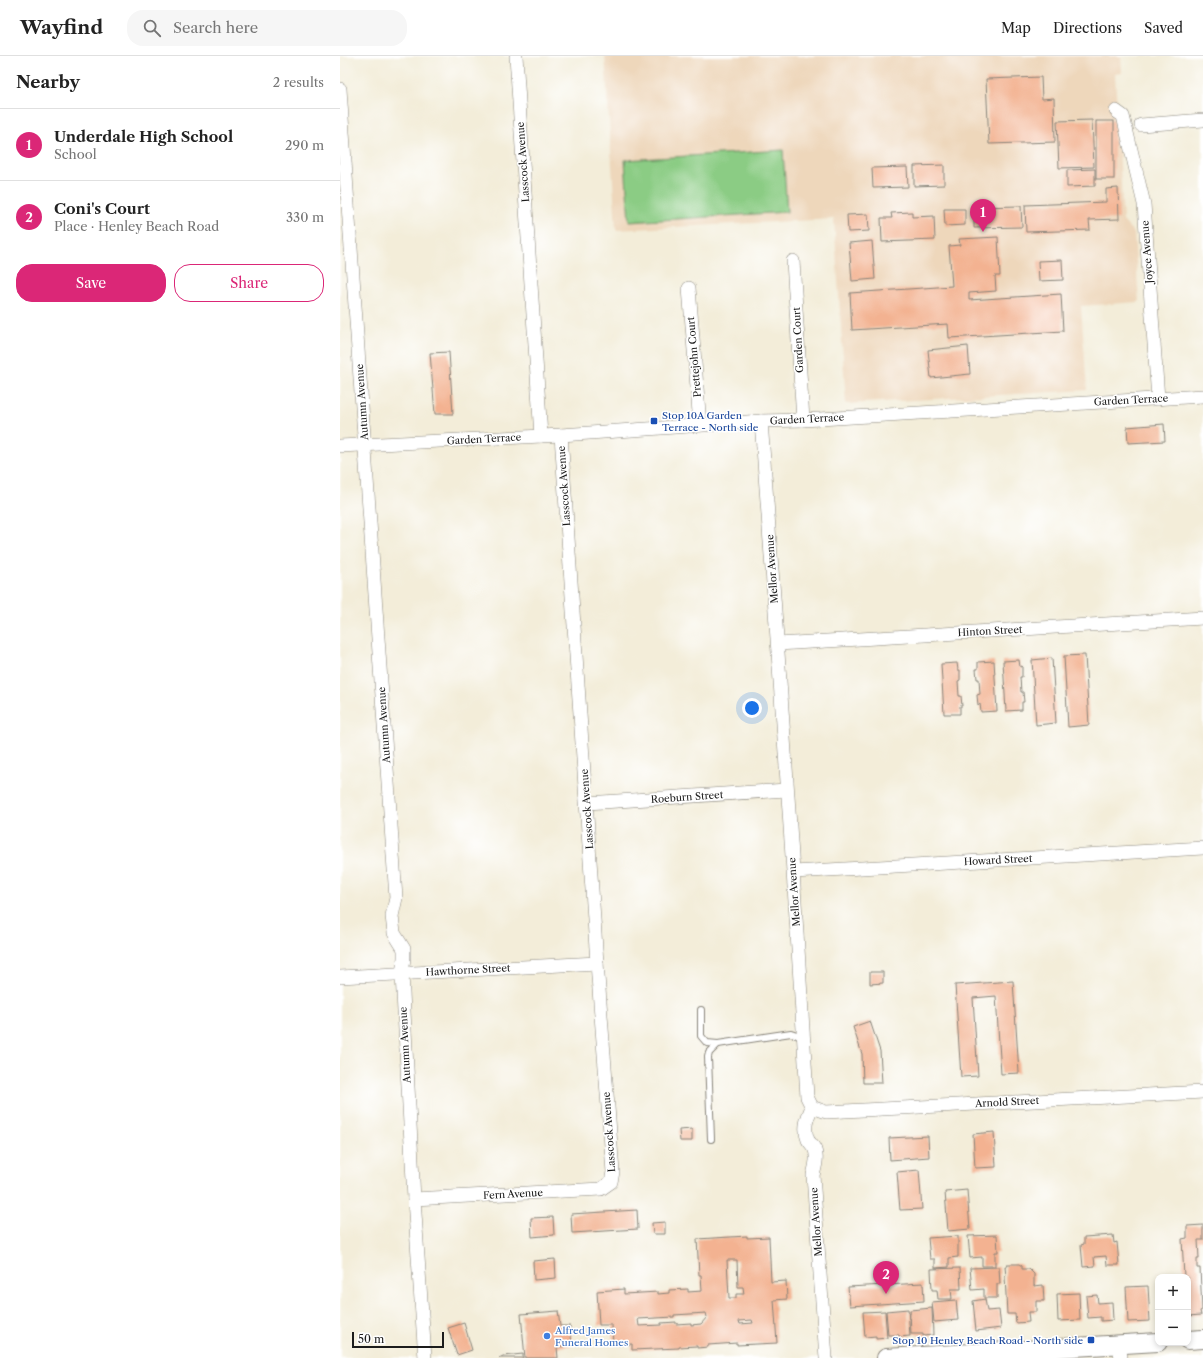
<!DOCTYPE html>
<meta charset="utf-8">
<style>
body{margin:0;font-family:"Libre Caslon Text",serif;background:#f6f6f6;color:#222}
.controls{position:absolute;right:12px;bottom:12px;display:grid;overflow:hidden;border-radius:8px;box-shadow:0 2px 6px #0003}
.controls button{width:36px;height:36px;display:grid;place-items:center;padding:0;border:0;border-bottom:1px solid #e0e0e0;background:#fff;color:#222;font:20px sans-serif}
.scale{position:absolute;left:12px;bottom:10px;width:92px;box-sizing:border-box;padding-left:4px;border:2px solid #1c1c1c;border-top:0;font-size:11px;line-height:14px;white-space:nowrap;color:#1c1c1c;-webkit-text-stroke:3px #fff;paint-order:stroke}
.you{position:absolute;left:412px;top:652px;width:14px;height:14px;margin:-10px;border:3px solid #fff;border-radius:50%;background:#1a73e8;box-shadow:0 0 0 6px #1a73e833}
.badge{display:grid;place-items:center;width:26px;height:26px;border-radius:50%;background:#db2777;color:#fff;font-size:13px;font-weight:700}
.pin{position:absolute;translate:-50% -33px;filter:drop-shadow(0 1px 2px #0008)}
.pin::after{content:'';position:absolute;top:21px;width:14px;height:12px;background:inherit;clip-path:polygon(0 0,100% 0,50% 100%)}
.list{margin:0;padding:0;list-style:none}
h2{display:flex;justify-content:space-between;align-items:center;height:52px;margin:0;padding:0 16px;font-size:17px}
h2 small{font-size:13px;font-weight:400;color:#767676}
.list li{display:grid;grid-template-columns:26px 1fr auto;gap:12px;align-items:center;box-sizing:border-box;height:72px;padding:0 16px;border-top:1px solid #e0e0e0}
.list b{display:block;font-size:15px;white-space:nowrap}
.list p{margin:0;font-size:13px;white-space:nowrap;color:#767676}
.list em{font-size:13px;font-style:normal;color:#767676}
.actions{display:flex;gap:8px;padding:12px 16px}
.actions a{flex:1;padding:9px 0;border:1px solid #db2777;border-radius:16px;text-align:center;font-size:14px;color:#db2777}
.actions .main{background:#db2777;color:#fff}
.icon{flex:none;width:22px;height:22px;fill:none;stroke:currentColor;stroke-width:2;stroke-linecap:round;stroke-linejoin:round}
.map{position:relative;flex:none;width:863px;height:1302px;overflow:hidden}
header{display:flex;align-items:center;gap:24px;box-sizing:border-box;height:56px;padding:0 20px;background:#fff;border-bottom:1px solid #e0e0e0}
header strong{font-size:19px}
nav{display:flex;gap:22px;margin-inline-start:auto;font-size:14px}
.search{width:280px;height:36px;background:#f6f6f6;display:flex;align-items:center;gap:10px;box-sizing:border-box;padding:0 14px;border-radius:16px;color:#767676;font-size:15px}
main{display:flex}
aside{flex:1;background:#fff}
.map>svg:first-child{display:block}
.built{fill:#eed7bb}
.green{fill:#8bcc84;stroke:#547450}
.building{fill:#f3b291;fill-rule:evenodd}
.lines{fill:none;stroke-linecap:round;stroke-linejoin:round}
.lane-casing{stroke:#88847a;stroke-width:8}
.street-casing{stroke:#88847a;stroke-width:14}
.secondary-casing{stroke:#88847a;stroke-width:20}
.lane{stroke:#fff;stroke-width:6}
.street{stroke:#fff;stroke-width:13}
.secondary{stroke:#fff;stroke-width:18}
.transit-dot{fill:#1a4fb4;stroke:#fff;stroke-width:1.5}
.shop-dot{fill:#3f7fe0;stroke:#fff;stroke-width:1.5}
.labels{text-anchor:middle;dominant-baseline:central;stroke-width:3;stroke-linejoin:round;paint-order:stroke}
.street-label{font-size:10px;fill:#1c1c1c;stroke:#fff}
.transit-label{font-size:10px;fill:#164399;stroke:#fff;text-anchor:start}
.shop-label{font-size:10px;fill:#366cbe;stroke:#fff;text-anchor:start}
</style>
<header>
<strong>Wayfind</strong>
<div class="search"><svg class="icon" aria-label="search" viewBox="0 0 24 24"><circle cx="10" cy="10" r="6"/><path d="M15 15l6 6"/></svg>Search here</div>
<nav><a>Map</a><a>Directions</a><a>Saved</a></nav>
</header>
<main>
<aside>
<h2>Nearby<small>2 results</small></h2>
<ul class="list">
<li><span class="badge">1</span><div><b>Underdale High School</b><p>School</p></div><em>290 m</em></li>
<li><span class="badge">2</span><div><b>Coni's Court</b><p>Place · Henley Beach Road</p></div><em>330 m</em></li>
</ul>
<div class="actions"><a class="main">Save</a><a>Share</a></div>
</aside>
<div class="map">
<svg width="863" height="1302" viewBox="0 0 863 1302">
<rect width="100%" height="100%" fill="#fff"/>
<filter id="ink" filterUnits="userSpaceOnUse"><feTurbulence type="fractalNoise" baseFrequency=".025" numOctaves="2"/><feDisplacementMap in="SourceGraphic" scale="8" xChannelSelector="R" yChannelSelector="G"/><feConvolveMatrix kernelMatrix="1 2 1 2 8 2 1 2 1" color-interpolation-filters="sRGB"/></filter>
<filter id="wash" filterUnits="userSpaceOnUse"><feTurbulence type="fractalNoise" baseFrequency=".012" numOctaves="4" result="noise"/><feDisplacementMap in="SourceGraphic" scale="16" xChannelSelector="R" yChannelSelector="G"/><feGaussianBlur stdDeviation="0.9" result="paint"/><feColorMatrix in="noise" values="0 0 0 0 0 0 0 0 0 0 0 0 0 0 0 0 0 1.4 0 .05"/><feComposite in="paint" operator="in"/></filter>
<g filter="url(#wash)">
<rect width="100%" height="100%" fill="#f3edd9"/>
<path class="built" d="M265,0H781L782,17L775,18L783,165L794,177L799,246L741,250L747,334L506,348L494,163L276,174Z"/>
<path class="green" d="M443,94L447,156L289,166L285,104Z"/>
<g id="blocks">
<g class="building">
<path d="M701,21L702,43L714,42L715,86L649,88L646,23Z"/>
<path d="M752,64L754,111L719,112L717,65Z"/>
<rect x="756" y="65" width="18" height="58"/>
<path d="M604,109V129L574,130V110Z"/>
<path d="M567,111L568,131L533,132L532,112Z"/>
<path d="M755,113V130L727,131V114Z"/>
<path d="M778,132L779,163L749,164L750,174L686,176L685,149L766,146V133Z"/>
<path d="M681,150L682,171L634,172V151Z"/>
<path d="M604,153H625V169L605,170Z"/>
<path d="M572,156V161L594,160L595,184L542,186L541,162H552L551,157Z"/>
<path d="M528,158L529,175L508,176L507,159Z"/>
<path d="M658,181L660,220H655L656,235L629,237V244L721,238L723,275L609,282L608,268L512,274L510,237L612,230L609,190L620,189L619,183Z"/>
<path d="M532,185L535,223L512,225L509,187Z"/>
<path d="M722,204L723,224L699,225L698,205Z"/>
<path d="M628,290L630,318L591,322L588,294Z"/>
<path d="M109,296L113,358H95L90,297Z"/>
<path d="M824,368L825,385L788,387L787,371Z"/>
<path d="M745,599L749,669L728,671L724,600Z"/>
<path d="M712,602L716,667L696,669L692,604Z"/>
<path d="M679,604L680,611L682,610V621H680L681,636H683L684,646H682V654L666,655L663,605Z"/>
<path d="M654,605L657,655L641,656L640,648L638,649L637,639L640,638L639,623H637L636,613H638V606Z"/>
<path d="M617,607L618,614H620V624L618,625L619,640H621L622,650H620V658H604L601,608Z"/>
<path d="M530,916H543V927L530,928Z"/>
<path d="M673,925L679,1017L661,1018L656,940L633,942L638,1020L621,1021L615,929Z"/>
<path d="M530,965L540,995L542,1027H523L522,998L513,971Z"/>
<path d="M352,1073V1085H340L339,1074Z"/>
<path d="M654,1076L656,1111L635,1112L633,1078Z"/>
<path d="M588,1080L589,1101L550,1104L549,1082Z"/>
<path d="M579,1114L582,1153L560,1154L557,1116Z"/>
<path d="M627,1134L630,1173L608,1175L605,1136Z"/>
<path d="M297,1154L298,1173L232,1177L231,1158Z"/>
<path d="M213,1161L214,1179L192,1181L191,1162Z"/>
<path d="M325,1166V1178H313L312,1167Z"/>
<path d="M863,1169V1184H858L859,1203H857V1212H860L862,1254L860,1255L861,1259L848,1260V1221H844L842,1183L847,1182V1170Z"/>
<path d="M657,1179L658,1196H655V1210H642V1201L630,1202L628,1180Z"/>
<path d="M773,1179L774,1187L777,1186L779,1209H767L766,1200L754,1201L755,1210L743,1211L741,1189L744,1188V1181Z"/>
<path d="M407,1180V1182L429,1181L431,1226L446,1225L447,1243L434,1244L437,1287L397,1289V1287L368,1289V1291L357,1292V1290L339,1291V1292L292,1294V1288L273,1289L272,1269H259L257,1235L284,1233V1238L318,1236V1238L329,1237V1234L348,1233V1236L362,1235L361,1219H359L357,1183ZM387,1204H397L398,1231H403L404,1238H396V1242H389ZM366,1257L367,1261L361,1268L351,1269V1267L336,1268V1266L321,1267V1269L299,1270L298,1263L334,1261V1259ZM412,1264L413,1267L400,1268L399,1265Z"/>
<path d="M618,1180V1201L609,1202V1211L595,1212V1203H590L588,1182Z"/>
<path d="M215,1203L216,1222L194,1224L193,1205Z"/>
<path d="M667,1208H679L682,1210V1213H689L694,1218V1230L703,1229L704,1245H696V1256H688L689,1266L676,1267L675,1258H667L665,1220H666L665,1211Z"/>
<path d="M659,1211L660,1228H657V1242H644V1233L632,1234L630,1212Z"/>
<path d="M620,1212L621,1233H611L612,1243H598L597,1234H592L591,1213Z"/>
<path d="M583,1227L584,1245L510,1250L508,1231Z"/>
<path d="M808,1230L810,1265L788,1266L786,1231Z"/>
<path d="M739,1237L740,1264L718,1265L717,1238Z"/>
<path d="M757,1239L758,1247L772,1246L773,1264L761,1265V1261L748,1262L746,1240Z"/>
<path d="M645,1243L647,1255L659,1254L661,1272L636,1275L633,1245Z"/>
<path d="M616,1244L618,1264L594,1266L592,1246Z"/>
<path d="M592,1252L593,1279L583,1280V1278H571L570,1254Z"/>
<path d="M568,1253L570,1280L559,1281V1279H548L546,1255Z"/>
<path d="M218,1255L220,1270H230L232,1289L217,1291L218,1302H185L181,1258Z"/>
<path d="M545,1255L547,1282L536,1283V1280L525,1281L523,1256Z"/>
<path d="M124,1267L132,1294L117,1299L108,1272Z"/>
<path d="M183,1298V1302H159L163,1300Z"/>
</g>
</g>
</g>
<g filter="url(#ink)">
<use href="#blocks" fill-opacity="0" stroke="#88847a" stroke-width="1"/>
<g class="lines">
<g class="lane-casing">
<g id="lane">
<path d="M361,954V980L367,987L378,988"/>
<path d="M371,1083L368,1001L369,997L378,988L451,977L457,979L463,983"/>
</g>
</g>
<g class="street-casing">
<g id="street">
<path d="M176,0L201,380"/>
<path d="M0,33L56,842L52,860L54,877L64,893V902L62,918L74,1143L85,1302"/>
<path d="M776,55L783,60L804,148L818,343"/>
<path d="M801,69L863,64"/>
<path d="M453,205L463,364"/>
<path d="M349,232L360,369"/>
<path d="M421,365C438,590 454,816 467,1041L472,1051C467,1062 463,1072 468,1084C470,1087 474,1091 475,1094C478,1102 475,1112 473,1119L486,1302"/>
<path d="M0,390L221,379L421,365L463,364L863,340"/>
<path d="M438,588L863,562"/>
<path d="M247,747L446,734"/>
<path d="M454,816L863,792"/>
<path d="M0,921L257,907"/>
<path d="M472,1051L486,1056L863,1036"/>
<path d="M74,1143L261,1133L271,1126L273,1116L257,907L221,379"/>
<path d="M779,1288L781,1302"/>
</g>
</g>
<g class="secondary-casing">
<g id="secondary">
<path d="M848,1284L863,1283"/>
<path d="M546,1302L818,1286"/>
</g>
</g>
<use href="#lane" class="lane"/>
<use href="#street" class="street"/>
<use href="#secondary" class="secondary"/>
</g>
</g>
<g class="transit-dot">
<rect x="310" y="361" width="8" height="8" rx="2"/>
<rect x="747" y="1280" width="8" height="8" rx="2"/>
</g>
<circle class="shop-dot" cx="207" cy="1280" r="4"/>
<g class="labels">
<g class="street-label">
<text transform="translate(183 106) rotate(-94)">Lasscock Avenue</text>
<text transform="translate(807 196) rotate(-94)">Joyce Avenue</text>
<text transform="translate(458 284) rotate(-93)">Garden Court</text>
<text transform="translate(354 301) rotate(-95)">Prettejohn Court</text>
<text transform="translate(791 344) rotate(-3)">Garden Terrace</text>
<text transform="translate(22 346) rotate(-94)">Autumn Avenue</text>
<text transform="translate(467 363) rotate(-3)">Garden Terrace</text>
<text transform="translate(144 383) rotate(-3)">Garden Terrace</text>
<text transform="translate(224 430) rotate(-94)">Lasscock Avenue</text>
<text transform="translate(432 513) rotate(-94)">Mellor Avenue</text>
<text transform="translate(650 575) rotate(-3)">Hinton Street</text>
<text transform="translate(44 669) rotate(-94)">Autumn Avenue</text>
<text transform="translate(347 741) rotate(-4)">Roeburn Street</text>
<text transform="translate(247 753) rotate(-94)">Lasscock Avenue</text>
<text transform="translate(658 804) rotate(-3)">Howard Street</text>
<text transform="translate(454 836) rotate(-94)">Mellor Avenue</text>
<text transform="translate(128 914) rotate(-3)">Hawthorne Street</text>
<text transform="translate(65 989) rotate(-93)">Autumn Avenue</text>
<text transform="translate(667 1046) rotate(-3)">Arnold Street</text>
<text transform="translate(269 1076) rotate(-94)">Lasscock Avenue</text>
<text transform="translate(173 1138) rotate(-3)">Fern Avenue</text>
<text transform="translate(476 1166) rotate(-94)">Mellor Avenue</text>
</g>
<g class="transit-label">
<text x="322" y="359">Stop 10A Garden<tspan x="322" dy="12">Terrace - North side</tspan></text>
<text x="743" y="1284" text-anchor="end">Stop 10 Henley Beach Road - North side</text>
</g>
<g class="shop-label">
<text x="215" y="1274">Alfred James<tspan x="215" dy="12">Funeral Homes</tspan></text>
</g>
</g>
</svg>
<div class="controls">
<button>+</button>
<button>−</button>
</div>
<div class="scale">50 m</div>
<div class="you"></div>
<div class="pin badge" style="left:643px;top:176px">1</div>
<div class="pin badge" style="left:546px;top:1238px">2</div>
</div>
</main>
